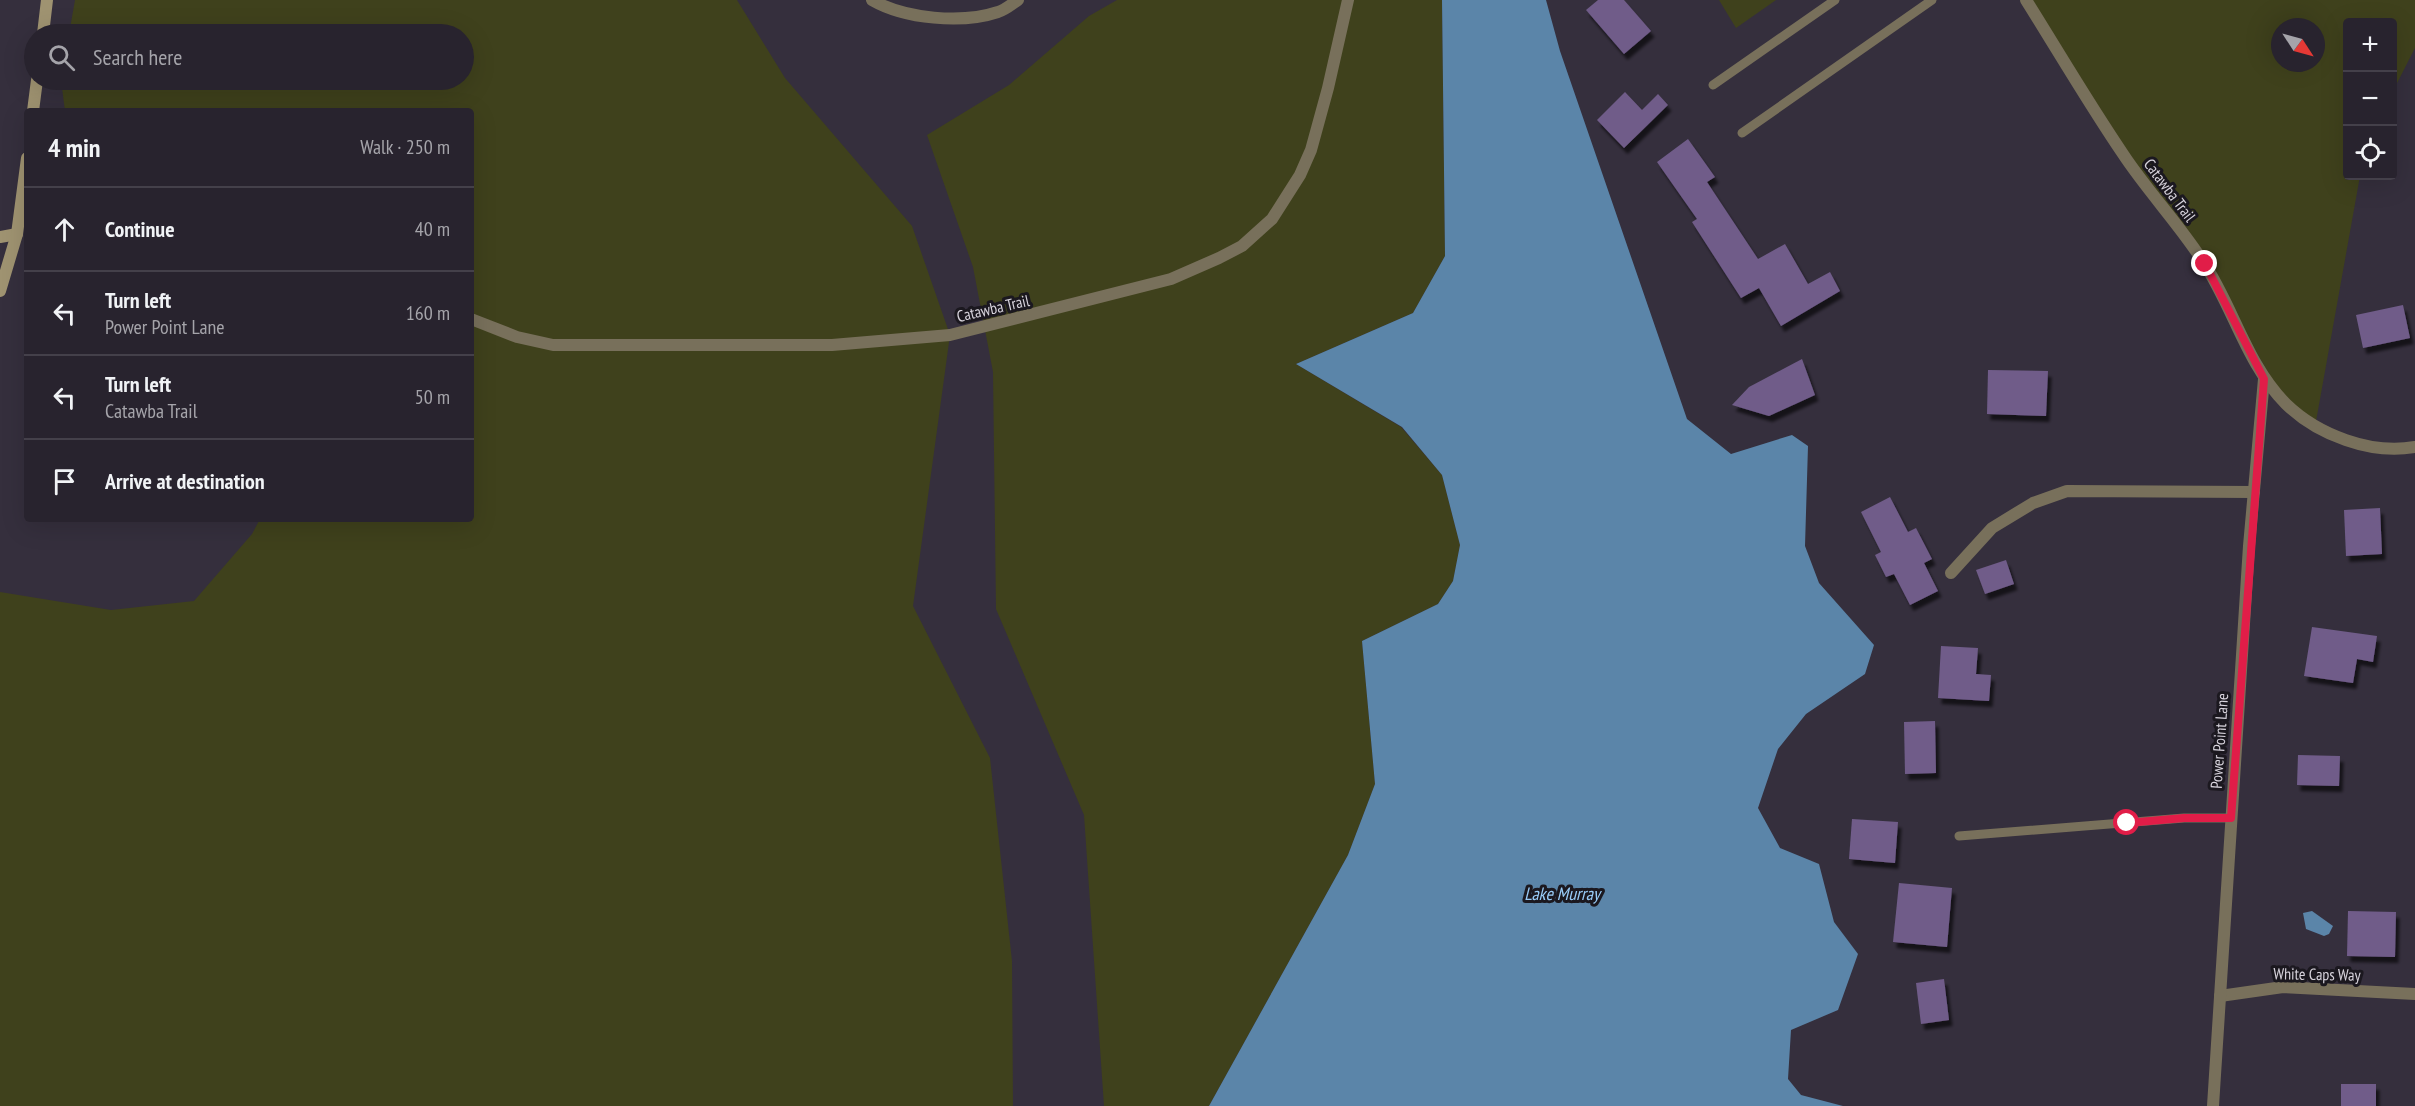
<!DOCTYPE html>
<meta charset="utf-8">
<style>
body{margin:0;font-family:"PT Sans Narrow",sans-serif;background:#342f3a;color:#f1f3f6}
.controls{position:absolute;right:18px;top:18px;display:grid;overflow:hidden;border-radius:6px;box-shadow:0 6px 24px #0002}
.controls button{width:54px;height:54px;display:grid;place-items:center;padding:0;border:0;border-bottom:2px solid #44404a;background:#28232e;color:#f1f3f6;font:30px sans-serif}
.compass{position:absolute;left:2271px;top:18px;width:54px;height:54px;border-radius:50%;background:#28232e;box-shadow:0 6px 24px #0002;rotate:126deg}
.stop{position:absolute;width:18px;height:18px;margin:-14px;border:4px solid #e11d48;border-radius:50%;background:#fff}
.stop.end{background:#e11d48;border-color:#fff;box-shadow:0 2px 6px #0008}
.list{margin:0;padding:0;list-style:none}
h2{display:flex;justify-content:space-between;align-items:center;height:78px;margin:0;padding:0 24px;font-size:26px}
h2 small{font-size:20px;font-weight:400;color:#a5a4aa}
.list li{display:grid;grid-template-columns:39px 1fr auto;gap:18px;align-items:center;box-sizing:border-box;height:84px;padding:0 24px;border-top:2px solid #44404a}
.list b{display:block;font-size:22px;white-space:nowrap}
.list p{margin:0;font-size:20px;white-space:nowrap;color:#a5a4aa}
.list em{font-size:20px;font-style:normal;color:#a5a4aa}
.icon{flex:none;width:33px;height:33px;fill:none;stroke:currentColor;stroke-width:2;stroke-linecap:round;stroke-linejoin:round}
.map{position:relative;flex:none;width:2415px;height:1106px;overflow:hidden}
.search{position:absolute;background:#28232e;box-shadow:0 6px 24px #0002;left:24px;top:24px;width:450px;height:66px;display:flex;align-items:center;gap:15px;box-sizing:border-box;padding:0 21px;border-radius:33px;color:#a5a4aa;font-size:22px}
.panel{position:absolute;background:#28232e;box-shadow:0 6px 24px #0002;left:24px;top:108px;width:450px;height:414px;border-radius:6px}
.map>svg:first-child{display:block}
.green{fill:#3f411c;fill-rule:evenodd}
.water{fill:#5b85a9}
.building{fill:#705c89;filter:url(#shadow)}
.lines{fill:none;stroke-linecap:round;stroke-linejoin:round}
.lane{stroke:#78705b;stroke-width:9}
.street{stroke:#78705b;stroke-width:12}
.secondary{stroke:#9f9371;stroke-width:12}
.route{stroke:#e11d48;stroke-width:8}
.labels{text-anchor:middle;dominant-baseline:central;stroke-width:6;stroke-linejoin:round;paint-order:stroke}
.street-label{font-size:16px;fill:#d7d3dc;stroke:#1b181f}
.water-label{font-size:18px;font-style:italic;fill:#98cbf7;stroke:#1b181f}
</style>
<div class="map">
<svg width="2415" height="1106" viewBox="0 0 2415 1106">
<defs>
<filter id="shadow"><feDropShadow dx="3.5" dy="6" stdDeviation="1.5" flood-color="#0009"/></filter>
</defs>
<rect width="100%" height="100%" fill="#352f3d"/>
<g class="green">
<path d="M75,0H737L785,78L912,226L950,335L913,606L990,758L1012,961L1013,1106H0V592L111,610L194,601L252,534L260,519H471V111H65L61,80H464V34H69Z"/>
<path d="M1117,0H1442L1445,256L1413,313L1296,364L1401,427L1442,475L1460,545L1453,581L1438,604L1362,641L1375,784L1348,855L1209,1106H1104L1084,815L996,609L993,372L973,267L927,135L1009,85L1089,16Z"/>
<path d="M1719,0H1776L1736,28Z"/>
<path d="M2026,0H2415V48L2393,91L2392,22H2348V176H2360L2315,427L2287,405L2205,264L2124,155ZM2280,27H2316V63H2280Z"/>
</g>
<g class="water">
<path d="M1442,0H1546L1560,51L1687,419L1731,454L1792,435L1808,446L1805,546L1819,583L1874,645L1865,674L1806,714L1778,749L1758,808L1780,848L1819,864L1834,922L1858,954L1838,1010L1791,1030L1788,1079L1801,1095L1843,1106H1209L1348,855L1375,784L1362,641L1438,604L1453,581L1460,545L1442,475L1402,427L1296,364L1413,313L1445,256Z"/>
<path d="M2312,911L2333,926L2329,934L2324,936L2306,929L2303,913Z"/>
</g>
<g class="building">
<path d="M1598,0H1624L1651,31L1624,54L1586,10Z"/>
<path d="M1625,92L1642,110L1658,94L1668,105L1624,148L1597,120Z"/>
<path d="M1688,139L1715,177L1707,182L1758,259L1785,244L1808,284L1830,272L1840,291L1781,326L1759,288L1741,298L1692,222L1697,219L1657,162Z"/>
<path d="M2403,305L2410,338L2363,348L2356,315Z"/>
<path d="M1802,359L1815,395L1769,416L1732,405L1749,387Z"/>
<path d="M1988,370L2048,371L2046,416L1987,414Z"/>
<path d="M1890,497L1908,532L1916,528L1932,559L1924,563L1938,591L1910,605L1894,574L1886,577L1875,555L1881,552L1861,512Z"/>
<path d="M2380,508L2382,554L2346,556L2344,510Z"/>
<path d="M2006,560L2014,584L1985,594L1976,570Z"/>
<path d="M2312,627L2377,636L2373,662L2357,659L2353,683L2304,676Z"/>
<path d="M1941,646L1978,648L1976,674L1991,675L1989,701L1938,698Z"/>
<path d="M1935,721L1936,773L1905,774L1904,722Z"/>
<path d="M2298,755L2340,756L2339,786L2297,785Z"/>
<path d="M1852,819L1898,822L1895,863L1849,859Z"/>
<path d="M1899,883L1952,888L1947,947L1893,942Z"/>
<path d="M2348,911L2396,912L2395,957L2347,956Z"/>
<path d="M1944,979L1949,1020L1921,1024L1916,983Z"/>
<rect x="2341" y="1084" width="35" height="22"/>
</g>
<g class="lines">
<g class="lane">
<path d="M1713,85L1835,0"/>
<path d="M1742,133L1932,0"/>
<path d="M1959,836L2184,818H2231"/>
</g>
<g class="street">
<path d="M872,0C905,19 962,24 998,12C1005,10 1012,4 1018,0"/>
<path d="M2026,0C2058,51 2089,104 2123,154C2148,192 2180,225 2204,263C2234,309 2247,365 2286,404C2318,435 2371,455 2415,447"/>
<path d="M471,319L517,337L553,345H832L950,335L1171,279L1219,258L1242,246L1272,219L1300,175L1311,150L1328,88L1348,0"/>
<path d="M1951,573L1992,528L2033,503L2067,491L2254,492"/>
<path d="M2220,996L2283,987L2415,994"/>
<path d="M2213,1106L2249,546L2264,379"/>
</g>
<g class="secondary">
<path d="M43,34L47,0"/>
<path d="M33,111L37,80"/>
<path d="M0,237L17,234"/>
<path d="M0,291L17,234L27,158"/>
</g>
</g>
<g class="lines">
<path class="route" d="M2127,823L2184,818H2231L2264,379L2205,264"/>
</g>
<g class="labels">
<g class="street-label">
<text transform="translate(2170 190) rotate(53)">Catawba Trail</text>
<text transform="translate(993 308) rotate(-13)">Catawba Trail</text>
<text transform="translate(2219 741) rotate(-86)">Power Point Lane</text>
<text transform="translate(2317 974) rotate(1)">White Caps Way</text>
</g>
<g class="water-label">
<text x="1562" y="893">Lake Murray</text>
</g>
</g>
</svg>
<div class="controls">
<button>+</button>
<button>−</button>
<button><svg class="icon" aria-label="locate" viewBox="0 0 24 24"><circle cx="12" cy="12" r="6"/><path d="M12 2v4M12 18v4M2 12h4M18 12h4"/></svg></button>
</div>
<svg class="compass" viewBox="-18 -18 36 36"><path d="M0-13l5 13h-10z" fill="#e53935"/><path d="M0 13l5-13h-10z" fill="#a5a4aa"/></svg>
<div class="stop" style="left:2127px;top:823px"></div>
<div class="stop end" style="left:2205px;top:264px"></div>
<div class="search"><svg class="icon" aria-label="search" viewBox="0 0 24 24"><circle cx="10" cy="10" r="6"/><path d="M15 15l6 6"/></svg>Search here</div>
<section class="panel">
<h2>4 min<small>Walk · 250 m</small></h2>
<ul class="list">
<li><svg class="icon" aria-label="ahead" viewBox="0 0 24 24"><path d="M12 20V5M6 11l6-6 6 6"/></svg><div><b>Continue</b></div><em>40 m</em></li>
<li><svg class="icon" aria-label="left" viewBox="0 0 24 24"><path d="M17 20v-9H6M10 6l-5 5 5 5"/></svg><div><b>Turn left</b><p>Power Point Lane</p></div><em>160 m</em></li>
<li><svg class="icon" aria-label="left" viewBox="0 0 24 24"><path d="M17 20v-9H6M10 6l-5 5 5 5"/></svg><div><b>Turn left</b><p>Catawba Trail</p></div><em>50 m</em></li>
<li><svg class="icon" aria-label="arrive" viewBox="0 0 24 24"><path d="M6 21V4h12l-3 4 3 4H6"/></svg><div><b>Arrive at destination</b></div></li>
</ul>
</section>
</div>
